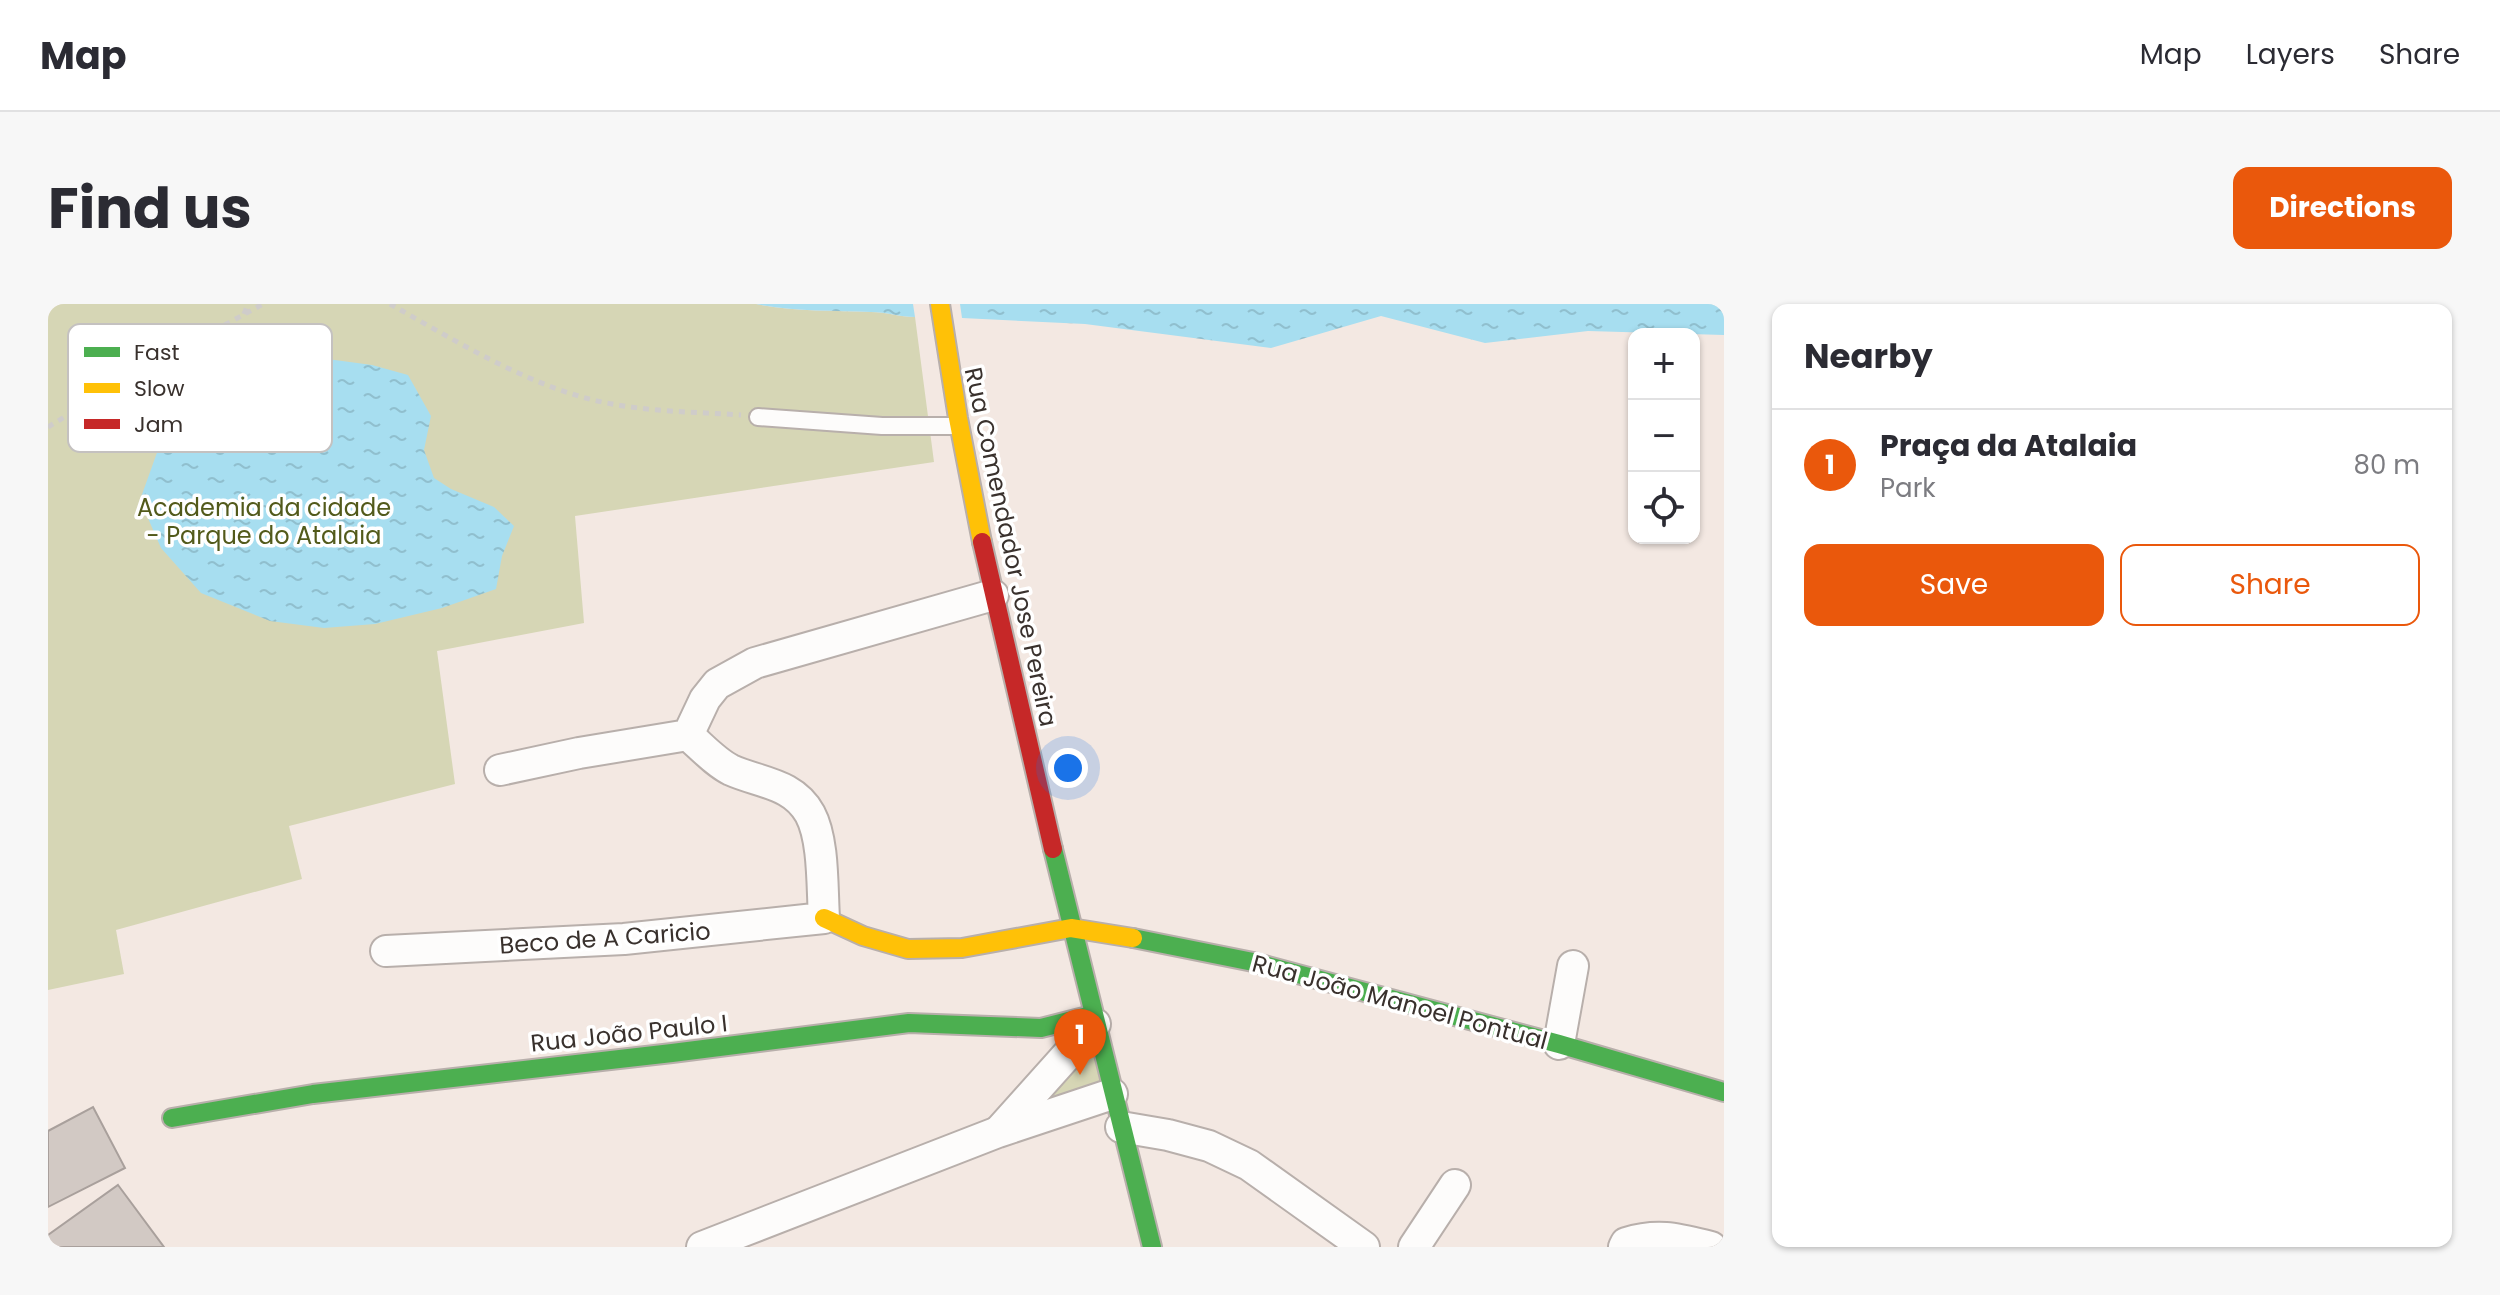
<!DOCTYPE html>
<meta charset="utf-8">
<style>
body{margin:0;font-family:Poppins,sans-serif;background:#f7f7f7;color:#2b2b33}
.controls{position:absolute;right:24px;top:24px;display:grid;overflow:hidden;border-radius:16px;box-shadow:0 2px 6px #0004}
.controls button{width:72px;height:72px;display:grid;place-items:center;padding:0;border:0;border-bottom:2px solid #e1e1e2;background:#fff;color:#2b2b33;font:40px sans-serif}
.you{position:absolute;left:1020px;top:464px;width:28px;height:28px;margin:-20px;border:6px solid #fff;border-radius:50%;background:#1a73e8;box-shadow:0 0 0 12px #1a73e833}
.badge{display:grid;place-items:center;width:52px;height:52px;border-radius:50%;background:#ea580c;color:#fff;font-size:26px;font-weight:700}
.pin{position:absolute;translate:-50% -66px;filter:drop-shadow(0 2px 4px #0008)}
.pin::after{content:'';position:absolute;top:42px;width:28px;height:24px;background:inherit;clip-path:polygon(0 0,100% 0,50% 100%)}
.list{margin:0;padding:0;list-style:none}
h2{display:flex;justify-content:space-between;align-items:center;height:104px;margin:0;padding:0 32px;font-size:34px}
h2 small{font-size:26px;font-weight:400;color:#7c7c81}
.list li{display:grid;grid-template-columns:52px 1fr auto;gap:24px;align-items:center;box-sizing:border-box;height:112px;padding:0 32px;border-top:2px solid #e1e1e2}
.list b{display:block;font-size:30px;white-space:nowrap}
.list p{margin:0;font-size:26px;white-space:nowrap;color:#7c7c81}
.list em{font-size:26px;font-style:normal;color:#7c7c81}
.actions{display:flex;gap:16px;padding:24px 32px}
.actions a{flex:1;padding:18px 0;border:2px solid #ea580c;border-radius:16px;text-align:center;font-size:28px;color:#ea580c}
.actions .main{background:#ea580c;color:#fff}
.icon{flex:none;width:44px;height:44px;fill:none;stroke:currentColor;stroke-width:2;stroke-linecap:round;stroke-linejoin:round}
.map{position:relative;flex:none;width:1676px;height:943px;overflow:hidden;border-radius:16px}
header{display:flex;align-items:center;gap:48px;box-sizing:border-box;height:112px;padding:0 40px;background:#fff;border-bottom:2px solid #e1e1e2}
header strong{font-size:38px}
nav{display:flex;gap:44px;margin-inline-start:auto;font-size:28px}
.intro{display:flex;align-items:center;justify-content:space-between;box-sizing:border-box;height:192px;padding:0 48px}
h1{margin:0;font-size:56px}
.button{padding:20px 36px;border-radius:16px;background:#ea580c;color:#fff;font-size:28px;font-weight:700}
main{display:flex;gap:48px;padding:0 48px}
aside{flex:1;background:#fff;border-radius:16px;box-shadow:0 2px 6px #0004}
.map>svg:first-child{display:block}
.green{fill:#d6d6b5}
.water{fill:url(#water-ripples)}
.building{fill:#d2c9c4;stroke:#a9a09c;stroke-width:2}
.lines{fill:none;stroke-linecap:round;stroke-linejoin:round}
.lane-casing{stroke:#b8afab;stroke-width:20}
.street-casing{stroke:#b8afab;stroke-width:34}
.fast-casing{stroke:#b8afab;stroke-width:22}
.slow-casing{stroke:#b8afab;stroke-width:22}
.jam-casing{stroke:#b8afab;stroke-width:22}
.path{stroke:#cfccca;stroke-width:5;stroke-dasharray:6 6;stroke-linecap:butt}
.lane{stroke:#fdfcfb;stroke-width:16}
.street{stroke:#fdfcfb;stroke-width:30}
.fast{stroke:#4caf50;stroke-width:18}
.slow{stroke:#ffc107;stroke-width:18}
.jam{stroke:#c62828;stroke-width:18}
.labels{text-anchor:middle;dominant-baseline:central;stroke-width:7;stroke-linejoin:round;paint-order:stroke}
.park-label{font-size:24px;fill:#525a1b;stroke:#fff}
.street-label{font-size:24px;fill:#39312d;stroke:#fff}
.key{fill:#fff;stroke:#c4c1c0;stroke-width:2}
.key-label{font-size:22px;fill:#39312d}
</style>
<header>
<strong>Map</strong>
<nav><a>Map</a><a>Layers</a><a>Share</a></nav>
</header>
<div class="intro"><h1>Find us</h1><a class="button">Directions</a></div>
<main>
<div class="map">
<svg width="1676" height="943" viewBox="0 0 1676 943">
<defs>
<pattern id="water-ripples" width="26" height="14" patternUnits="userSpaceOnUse" patternTransform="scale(2)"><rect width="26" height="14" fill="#a7def0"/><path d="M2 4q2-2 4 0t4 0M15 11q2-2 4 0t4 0" fill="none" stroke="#90bfce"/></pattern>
</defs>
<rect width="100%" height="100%" fill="#f3e8e2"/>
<g class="green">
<path d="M0,0H708C746,8 784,6 823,8C838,8 852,13 867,13L886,158L527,212L536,319L389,347L407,480L241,522L254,575L68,626L76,670L0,686Z"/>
<path d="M1043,736L1061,805L981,806Z"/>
</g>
<g class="water">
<path d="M708,0H865L867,13C852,13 838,8 823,8C784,6 746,8 708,0Z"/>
<path d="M912,0H1676V31L1540,27L1437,39L1333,12L1223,44L1037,20L914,14Z"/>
<path d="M272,54L324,61L360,71L383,112L376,146L386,174L403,185L446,203L466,222L454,252L448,285L394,304L327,320L276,324L222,317L153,289L113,244L92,196L111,143L158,103L230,65Z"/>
</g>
<g class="building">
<path d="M45,803L77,864L0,903V827Z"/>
<path d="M70,881L116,943H0V931Z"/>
</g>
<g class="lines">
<g class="lane-casing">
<path id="lane" d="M710,113L834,122H912"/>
</g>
<g class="street-casing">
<g id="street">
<path d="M452,466L531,449L640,431L657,395L669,380L707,359L945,291"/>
<path d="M338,647L576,635L776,614C774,583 776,536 762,510C745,479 712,479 683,466C667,458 654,443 640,431"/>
<path d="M1511,740L1525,662"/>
<path d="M1073,823L1120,831L1161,842L1201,861L1316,943"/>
<path d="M952,826L1047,720"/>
<path d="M654,943L950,828L1064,790"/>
<path d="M1366,943L1407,881"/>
<path d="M1576,943L1578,939C1611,929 1630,935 1663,943"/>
</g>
</g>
<g class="fast-casing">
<g id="fast">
<path d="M1005,545L1104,943"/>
<path d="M1085,634L1205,658L1511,740L1676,788"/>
<path d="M124,814L265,790L624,749L861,719L993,724L1044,711"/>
</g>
</g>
<g class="slow-casing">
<g id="slow">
<path d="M892,0L910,114L934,238"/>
<path d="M776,614L815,632L860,645L914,644L1023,624L1085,634"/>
</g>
</g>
<g class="jam-casing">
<path id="jam" d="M934,238L1005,545"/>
</g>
<g class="path">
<path d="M342,0C410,38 486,86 564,100C606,108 650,108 693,111"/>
<path d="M196,10L200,0"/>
<path d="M0,123L89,69L215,0"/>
</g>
<use href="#lane" class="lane"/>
<use href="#street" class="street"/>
<use href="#fast" class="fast"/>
<use href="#slow" class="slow"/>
<use href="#jam" class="jam"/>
</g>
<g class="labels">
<g class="park-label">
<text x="216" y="203">Academia da cidade<tspan x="216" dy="28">- Parque do Atalaia</tspan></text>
</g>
<g class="street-label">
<text transform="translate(963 243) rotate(78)">Rua Comendador Jose Pereira</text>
<text transform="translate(557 634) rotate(-4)">Beco de A Caricio</text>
<text transform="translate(1352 698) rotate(15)">Rua João Manoel Pontual</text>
<text transform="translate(581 729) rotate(-6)">Rua João Paulo I</text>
</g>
</g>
<rect x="20" y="20" width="264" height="128" rx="12" class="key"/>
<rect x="36" y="43" width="36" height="10" fill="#4caf50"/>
<rect x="36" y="79" width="36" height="10" fill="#ffc107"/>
<rect x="36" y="115" width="36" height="10" fill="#c62828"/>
<g class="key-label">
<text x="86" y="56">Fast</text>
<text x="86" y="92">Slow</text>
<text x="86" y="128">Jam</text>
</g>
</svg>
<div class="controls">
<button>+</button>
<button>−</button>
<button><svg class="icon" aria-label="locate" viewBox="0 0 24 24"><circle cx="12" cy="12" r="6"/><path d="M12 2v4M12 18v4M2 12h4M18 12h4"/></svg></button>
</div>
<div class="you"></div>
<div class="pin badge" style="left:1032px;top:771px">1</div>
</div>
<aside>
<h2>Nearby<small></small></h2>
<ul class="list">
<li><span class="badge">1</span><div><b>Praça da Atalaia</b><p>Park</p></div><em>80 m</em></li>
</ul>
<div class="actions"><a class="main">Save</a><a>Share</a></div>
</aside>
</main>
